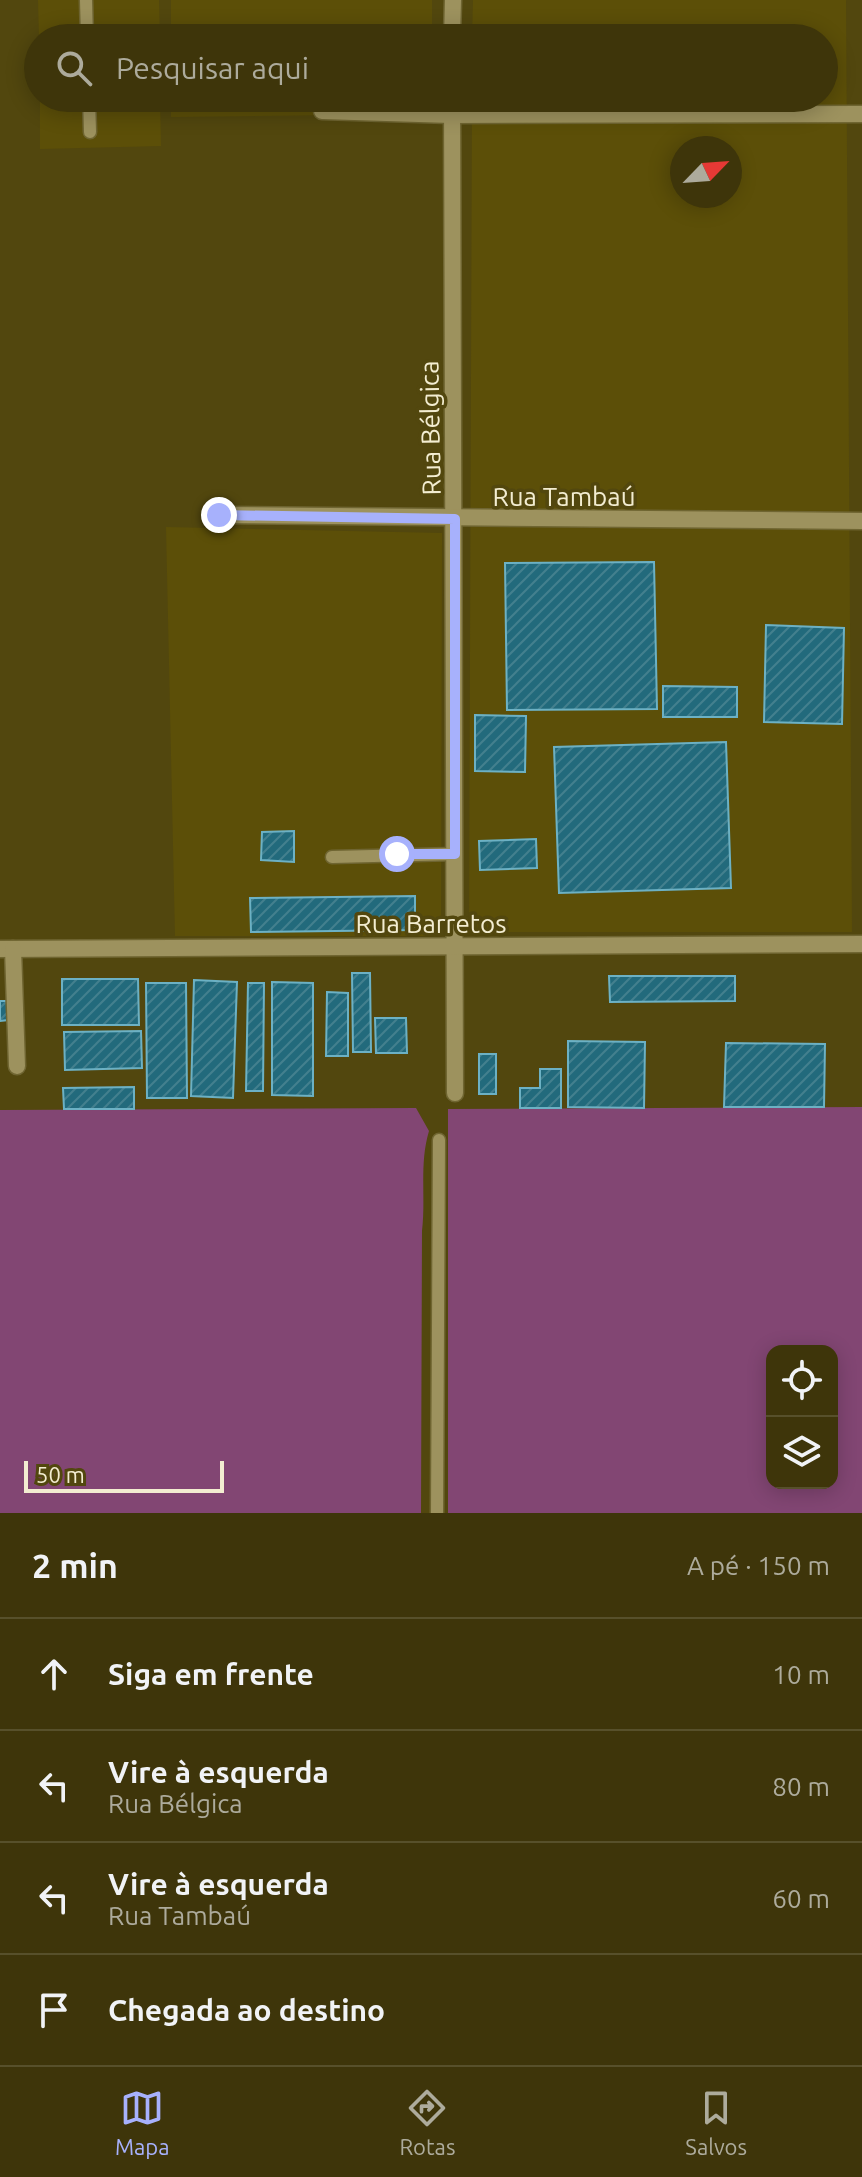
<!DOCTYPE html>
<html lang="pt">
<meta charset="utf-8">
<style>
body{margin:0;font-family:Ubuntu,sans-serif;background:#494018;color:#f1f3f6}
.controls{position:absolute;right:24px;bottom:24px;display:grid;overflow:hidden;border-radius:16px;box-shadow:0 4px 20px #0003}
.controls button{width:72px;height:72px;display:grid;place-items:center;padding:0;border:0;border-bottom:2px solid #57502b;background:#3e350a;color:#f1f3f6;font:40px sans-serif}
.compass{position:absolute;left:670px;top:136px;width:72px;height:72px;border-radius:50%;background:#3e350a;box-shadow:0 4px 20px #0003;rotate:65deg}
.scale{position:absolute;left:24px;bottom:20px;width:200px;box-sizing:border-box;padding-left:8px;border:4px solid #f3edd1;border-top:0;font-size:22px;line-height:28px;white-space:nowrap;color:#f3edd1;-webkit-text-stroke:6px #52470e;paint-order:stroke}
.stop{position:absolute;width:24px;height:24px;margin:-18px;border:6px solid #a7b1fc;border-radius:50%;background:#fff}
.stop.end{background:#a7b1fc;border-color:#fff;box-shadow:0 2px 8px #0008}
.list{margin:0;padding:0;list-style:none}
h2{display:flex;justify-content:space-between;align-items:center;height:104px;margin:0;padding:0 32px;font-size:34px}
h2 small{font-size:26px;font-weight:400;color:#adab9c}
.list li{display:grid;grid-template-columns:52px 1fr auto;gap:24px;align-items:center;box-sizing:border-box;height:112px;padding:0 32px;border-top:2px solid #57502b}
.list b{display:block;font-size:30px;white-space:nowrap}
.list p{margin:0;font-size:26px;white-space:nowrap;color:#adab9c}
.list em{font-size:26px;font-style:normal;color:#adab9c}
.icon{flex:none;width:44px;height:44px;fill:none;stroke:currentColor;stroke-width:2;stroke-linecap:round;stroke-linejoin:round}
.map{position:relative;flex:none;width:862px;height:1513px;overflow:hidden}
.search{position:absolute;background:#3e350a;box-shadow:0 4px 20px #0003;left:24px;right:24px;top:24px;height:88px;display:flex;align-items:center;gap:20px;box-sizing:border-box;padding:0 28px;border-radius:44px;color:#adab9c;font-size:30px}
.sheet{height:552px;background:#3e350a}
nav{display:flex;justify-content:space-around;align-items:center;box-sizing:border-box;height:112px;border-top:2px solid #57502b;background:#3e350a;font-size:22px;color:#adab9c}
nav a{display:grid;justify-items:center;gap:4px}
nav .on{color:#a7b1fc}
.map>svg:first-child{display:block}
.built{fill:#5c4f08;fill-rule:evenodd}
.grass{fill:#824673;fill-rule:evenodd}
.building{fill:url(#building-hatch);stroke:#6cb1c4;stroke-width:2}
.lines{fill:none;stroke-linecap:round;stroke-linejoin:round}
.lane-casing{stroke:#6f6531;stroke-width:15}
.street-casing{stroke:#6f6531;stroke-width:19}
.lane{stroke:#9d925e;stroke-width:12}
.street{stroke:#9d925e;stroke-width:16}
.route{stroke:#a7b1fc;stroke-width:10}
.labels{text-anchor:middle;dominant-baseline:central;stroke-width:7;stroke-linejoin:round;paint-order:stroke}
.street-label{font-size:26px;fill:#f3edd1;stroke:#52470e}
</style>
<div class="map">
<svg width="862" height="1513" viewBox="0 0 862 1513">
<defs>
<pattern id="building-hatch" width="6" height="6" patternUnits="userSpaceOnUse" patternTransform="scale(2)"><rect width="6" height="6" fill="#226a7c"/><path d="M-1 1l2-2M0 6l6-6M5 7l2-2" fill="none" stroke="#43808e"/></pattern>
</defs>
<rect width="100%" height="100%" fill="#52470e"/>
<g class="built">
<path d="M38,0H159L160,38H39Z"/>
<rect x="171" y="0" width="261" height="38"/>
<path d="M473,0H846L852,932H469L472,98H824V38H472ZM682,148H730V196H682Z"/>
<path d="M40,98H160L161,146L40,149Z"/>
<path d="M171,98H431V114L171,117Z"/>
<path d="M166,527L442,533L441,936H175Z"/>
</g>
<g class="grass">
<path d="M862,1107V1513H448V1109ZM772,1351H832V1483H772Z"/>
<path d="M416,1108L429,1131C419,1164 426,1197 422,1231L421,1513H0V1110Z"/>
</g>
<g class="building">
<path d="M654,562L657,709L507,710L505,563Z"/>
<path d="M766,625L844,628L842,724L764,722Z"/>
<path d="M663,686L737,687V717H663Z"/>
<path d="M475,715L526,716L525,772L475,771Z"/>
<path d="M726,742L731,888L559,893L554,747Z"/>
<path d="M294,831V862L261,860L262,832Z"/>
<path d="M536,839L537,868L480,870L479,841Z"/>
<path d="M415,896V930L251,932L250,898Z"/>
<path d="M352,973H370L371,1052H353Z"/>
<path d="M609,976H735V1001L610,1002Z"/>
<path d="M62,979H138L139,1025H62Z"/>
<path d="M194,980L237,982L233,1098L191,1096Z"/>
<path d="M272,982L313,983V1096L272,1095Z"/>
<path d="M146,983H186L187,1098H147Z"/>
<path d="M248,983H264L263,1091H246Z"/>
<path d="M327,992L348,993V1056H326Z"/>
<path d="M0,1001H7L8,1020L0,1021Z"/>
<path d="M375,1018H406L407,1053H376Z"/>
<path d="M141,1031L142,1068L65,1070L64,1032Z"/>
<path d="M568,1041L645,1042L644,1108L568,1107Z"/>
<path d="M726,1043L825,1044L824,1107H724Z"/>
<rect x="479" y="1054" width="17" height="40"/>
<path d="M540,1069H561V1108H520V1088H540Z"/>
<path d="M134,1087V1109H64L63,1088Z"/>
</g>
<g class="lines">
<g class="lane-casing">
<g id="lane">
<path d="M86,0L87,38"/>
<path d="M89,98L90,132"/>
<path d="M332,857L455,854"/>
<path d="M437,1513L439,1140"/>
</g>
</g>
<g class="street-casing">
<g id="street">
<path d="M452,38L453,0"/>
<path d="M452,98L455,1093"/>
<path d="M322,111L451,115L862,114"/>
<path d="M219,515L862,521"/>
<path d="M0,949L862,944"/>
<path d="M13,949L17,1066"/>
</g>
</g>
<use href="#lane" class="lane"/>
<use href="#street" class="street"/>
</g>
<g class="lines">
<path class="route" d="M219,515L455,519V854H397"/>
</g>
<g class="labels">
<g class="street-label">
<text transform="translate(430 428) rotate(-91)">Rua Bélgica</text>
<text x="564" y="496">Rua Tambaú</text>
<text x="431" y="923">Rua Barretos</text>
</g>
</g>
</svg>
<div class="controls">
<button><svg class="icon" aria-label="locate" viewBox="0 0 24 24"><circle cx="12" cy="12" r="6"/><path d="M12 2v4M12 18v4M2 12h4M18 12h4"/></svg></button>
<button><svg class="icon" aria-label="layers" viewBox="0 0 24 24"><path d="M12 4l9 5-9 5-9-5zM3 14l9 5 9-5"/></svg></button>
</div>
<svg class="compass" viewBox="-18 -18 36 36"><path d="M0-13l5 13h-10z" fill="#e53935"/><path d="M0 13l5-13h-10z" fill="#adab9c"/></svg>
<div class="scale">50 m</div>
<div class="stop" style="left:397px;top:854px"></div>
<div class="stop end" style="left:219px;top:515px"></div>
<div class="search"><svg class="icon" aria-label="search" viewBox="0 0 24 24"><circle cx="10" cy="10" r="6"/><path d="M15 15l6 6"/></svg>Pesquisar aqui</div>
</div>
<section class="sheet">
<h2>2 min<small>A pé · 150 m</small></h2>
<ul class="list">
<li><svg class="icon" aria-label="ahead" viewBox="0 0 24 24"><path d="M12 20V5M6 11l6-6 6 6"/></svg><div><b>Siga em frente</b></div><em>10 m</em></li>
<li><svg class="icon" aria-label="left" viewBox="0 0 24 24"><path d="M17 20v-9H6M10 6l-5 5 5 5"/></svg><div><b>Vire à esquerda</b><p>Rua Bélgica</p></div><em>80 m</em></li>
<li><svg class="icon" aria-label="left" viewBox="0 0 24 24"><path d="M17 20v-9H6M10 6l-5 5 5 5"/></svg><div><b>Vire à esquerda</b><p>Rua Tambaú</p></div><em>60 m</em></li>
<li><svg class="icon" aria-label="arrive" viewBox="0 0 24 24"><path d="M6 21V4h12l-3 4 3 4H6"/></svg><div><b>Chegada ao destino</b></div></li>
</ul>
</section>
<nav>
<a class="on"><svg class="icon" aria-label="map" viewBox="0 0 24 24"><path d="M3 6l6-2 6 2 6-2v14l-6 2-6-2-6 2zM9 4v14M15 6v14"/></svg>Mapa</a>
<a><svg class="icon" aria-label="directions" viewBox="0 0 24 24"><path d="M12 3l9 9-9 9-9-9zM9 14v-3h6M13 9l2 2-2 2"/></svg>Rotas</a>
<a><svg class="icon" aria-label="saved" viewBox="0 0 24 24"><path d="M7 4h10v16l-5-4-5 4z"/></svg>Salvos</a>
</nav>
